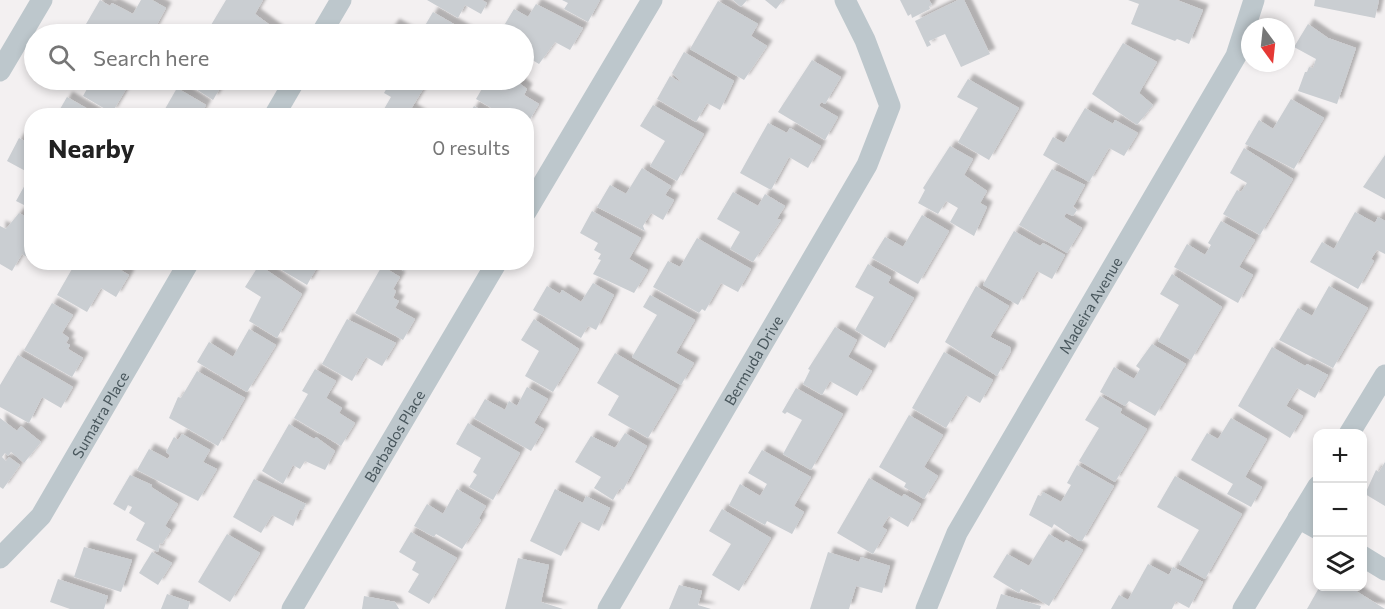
<!DOCTYPE html>
<meta charset="utf-8">
<style>
body{margin:0;font-family:Commissioner,sans-serif;background:#f2f2f2;color:#222}
.controls{position:absolute;right:18px;bottom:18px;display:grid;overflow:hidden;border-radius:12px;box-shadow:0 3px 9px #0003}
.controls button{width:54px;height:54px;display:grid;place-items:center;padding:0;border:0;border-bottom:2px solid #e0e0e0;background:#fff;color:#222;font:30px sans-serif}
.compass{position:absolute;left:1241px;top:18px;width:54px;height:54px;border-radius:50%;background:#fff;box-shadow:0 3px 9px #0003;rotate:165deg}
.list{margin:0;padding:0;list-style:none}
h2{display:flex;justify-content:space-between;align-items:center;height:78px;margin:0;padding:0 24px;font-size:26px}
h2 small{font-size:20px;font-weight:400;color:#767676}
.icon{flex:none;width:33px;height:33px;fill:none;stroke:currentColor;stroke-width:2;stroke-linecap:round;stroke-linejoin:round}
.map{position:relative;flex:none;width:1385px;height:609px;overflow:hidden}
.search{position:absolute;background:#fff;box-shadow:0 3px 9px #0003;left:24px;top:24px;width:510px;height:66px;display:flex;align-items:center;gap:15px;box-sizing:border-box;padding:0 21px;border-radius:33px;color:#767676;font-size:22px}
.panel{position:absolute;background:#fff;box-shadow:0 3px 9px #0003;left:24px;top:108px;width:510px;height:162px;border-radius:24px}
.map>svg:first-child{display:block}
.building{fill:#caced2;filter:url(#shadow)}
.lines{fill:none;stroke-linecap:round;stroke-linejoin:round}
.minor{stroke:#bdc7cc;stroke-width:21}
.labels{text-anchor:middle;dominant-baseline:central;stroke-width:4.5;stroke-linejoin:round;paint-order:stroke}
.street-label{font-size:15px;fill:#49575d;stroke:#fff}
</style>
<div class="map">
<svg width="1385" height="609" viewBox="0 0 1385 609">
<defs>
<filter id="shadow"><feDropShadow dx="5.5" dy="-5.5" stdDeviation="1.5" flood-color="#0004"/></filter>
</defs>
<rect width="100%" height="100%" fill="#f3f0f1"/>
<g class="building">
<path d="M100,0L110,6L112,3L133,14L141,0H152L166,8L153,32L146,28L142,34H105L86,24Z"/>
<path d="M226,0H263L255,14L278,31L276,34H228L211,25Z"/>
<path d="M427,0H482L487,3L481,14L465,5L458,18Z"/>
<path d="M562,0H600L588,22L564,9L568,3Z"/>
<path d="M733,0H747L741,7Z"/>
<path d="M765,0H783L776,9Z"/>
<path d="M900,0H929L932,5L929,6L930,9L912,18L911,14L908,16Z"/>
<path d="M958,0H964L990,54L961,67L945,34L929,41L931,45L927,47L915,21Z"/>
<path d="M1128,0H1177L1203,10L1189,44L1177,39L1175,41L1131,24L1139,4Z"/>
<path d="M1315,0H1379L1375,18L1314,6Z"/>
<path d="M718,1L758,24L751,36L767,46L744,80L690,49Z"/>
<path d="M536,4L583,28L570,50L555,42L539,64L524,55V34L500,32L514,9L528,17Z"/>
<path d="M433,12L471,34H420Z"/>
<path d="M394,24L412,34H387Z"/>
<path d="M1308,24L1328,38L1356,48L1337,104L1298,91L1305,72H1307L1309,67L1313,68L1316,59L1294,47Z"/>
<path d="M1123,43L1157,62L1139,93L1153,105L1137,125L1092,94Z"/>
<path d="M684,52L734,81L720,110L707,103L696,122L657,99L670,76L682,83L672,73Z"/>
<path d="M812,60L841,77L825,104L821,102L819,106L838,117L825,140L778,112Z"/>
<path d="M968,79L1019,108L989,160L958,142L978,108L957,97Z"/>
<path d="M92,80H140L136,88L129,84L112,113L83,96Z"/>
<path d="M182,80H225L213,100Z"/>
<path d="M377,80L428,81L411,109L422,116H380L391,97L384,93L388,86Z"/>
<path d="M487,80H515L527,89L524,95L539,104L526,126V116H505L476,99Z"/>
<path d="M177,88L206,105L200,116H161Z"/>
<path d="M67,97L100,116H56Z"/>
<path d="M1291,99L1324,118L1294,169L1245,144L1259,120L1273,129Z"/>
<path d="M653,105L704,134L677,181L650,166L665,141L640,126Z"/>
<path d="M474,106L491,116H468Z"/>
<path d="M1085,108L1113,124L1115,120L1138,133L1124,156L1109,148L1089,182L1043,155L1053,137L1064,143Z"/>
<path d="M32,122V138L24,134Z"/>
<path d="M768,123L787,133L790,128L821,146L808,168L789,157L771,190L740,173Z"/>
<path d="M19,138L32,145V209L16,201L31,174L7,161Z"/>
<path d="M950,146L973,159L964,175L987,191L980,203L987,207L974,236L950,222L958,208L946,201L938,214L918,203L925,190L923,188Z"/>
<path d="M1244,148L1293,179L1260,235L1223,214L1237,190L1241,192L1247,183L1230,173Z"/>
<path d="M1385,155V199L1363,187Z"/>
<path d="M642,168L671,186L665,195L674,200L663,220L651,213L643,226L645,231L597,207L610,185L626,194Z"/>
<path d="M1052,169L1085,185L1073,207L1077,210L1073,216L1066,213L1064,217L1082,228L1067,253L1019,225Z"/>
<path d="M733,192L758,206L765,194L785,206L777,219L781,220L753,262L730,249L740,232L717,219Z"/>
<path d="M592,211L641,238L629,259L648,270L634,293L593,274L601,260L598,259L601,254L594,250L598,243L580,233Z"/>
<path d="M1355,212L1375,223L1378,217L1385,221V254L1377,250L1371,259L1374,261L1358,289L1310,262L1322,242L1334,249Z"/>
<path d="M19,213L32,220V260L22,254L12,271L0,264V226L6,229Z"/>
<path d="M922,215L949,231L918,284L872,258L885,237L903,247Z"/>
<path d="M1221,221L1255,240L1239,267L1253,275L1238,303L1174,267L1187,244L1205,255L1211,245L1208,243Z"/>
<path d="M1014,231L1040,246L1043,243L1065,255L1052,279L1037,271L1018,305L983,285Z"/>
<path d="M697,238L751,269L738,292L721,283L705,311L702,309L699,313L653,287L668,261L680,267Z"/>
<path d="M76,262H102L107,265L109,263L129,275L116,297L101,288L87,312L57,295Z"/>
<path d="M124,262H139L136,269Z"/>
<path d="M268,262H320L307,285Z"/>
<path d="M390,262H409L404,271Z"/>
<path d="M868,264L891,277L888,283L914,298L885,348L855,330L874,297L855,287Z"/>
<path d="M259,265L302,294L277,338L249,321L261,297L245,287Z"/>
<path d="M382,266L400,277L393,289L396,291L393,298L399,301L395,308L415,319L403,340L355,313Z"/>
<path d="M1172,274L1222,307L1191,360L1158,341L1179,305L1160,294Z"/>
<path d="M593,283L614,295L596,330L588,326L581,338L533,310L547,286L560,294L562,290L581,302Z"/>
<path d="M976,286L1009,306L990,337L1010,347L1011,351L997,376L945,342Z"/>
<path d="M1329,286L1368,308L1333,368L1279,340L1298,308L1312,316Z"/>
<path d="M650,295L695,320L676,353L694,363L681,385L632,357L657,315L643,307Z"/>
<path d="M52,303L73,315L62,333L69,338L66,343L70,345L68,349L83,358L72,377L24,350Z"/>
<path d="M347,319L396,343L382,366L366,357L352,381L322,364Z"/>
<path d="M534,319L579,349L553,392L525,376L539,351L521,340Z"/>
<path d="M835,327L857,340L848,357L872,371L857,396L830,381L822,395L803,384L810,370L808,369Z"/>
<path d="M249,329L276,345L247,392L197,362L209,342L233,357Z"/>
<path d="M1152,344L1186,364L1155,416L1129,401L1125,406L1100,392L1114,367L1134,379L1140,369L1136,366Z"/>
<path d="M1272,347L1305,366L1307,364L1328,375L1315,398L1297,388L1286,406L1303,416L1290,438L1238,406Z"/>
<path d="M944,352L993,380L980,403L966,395L946,428L912,408Z"/>
<path d="M615,353L677,389L648,438L608,415L619,396L597,383Z"/>
<path d="M18,355L73,387L61,408L42,397L29,423L0,407V385Z"/>
<path d="M315,369L336,381L326,398L342,408L339,413L355,423L341,446L294,418L308,394L302,391Z"/>
<path d="M197,371L245,398L218,446L169,418L178,397L181,398Z"/>
<path d="M527,387L548,399L534,423L544,429L531,451L474,418L485,399L505,410L509,401L517,406Z"/>
<path d="M796,388L843,414L811,470L783,454L802,420L787,412L785,414L782,412Z"/>
<path d="M1100,396L1122,409L1120,413L1147,429L1115,482L1079,461L1099,428L1085,420Z"/>
<path d="M909,415L943,435L924,467L938,476L924,499L904,487L906,483L879,467Z"/>
<path d="M0,418L17,431L21,426L41,442L24,463L11,452L8,456L5,453L2,457L6,461L9,457L20,465L3,489L0,487Z"/>
<path d="M1231,418L1267,439L1245,477L1262,487L1251,507L1227,494L1233,484L1191,460L1207,433L1218,439Z"/>
<path d="M468,423L520,453L493,500L469,487L477,475L473,472L481,458L456,444Z"/>
<path d="M289,424L314,439L316,437L335,451L325,470L305,461L300,469L293,465L283,484L262,471Z"/>
<path d="M625,433L647,446L623,490L620,488L613,500L594,488L601,477L575,462L591,436L615,448Z"/>
<path d="M182,434L210,450L203,462L217,469L198,501L137,470L149,449L168,459L170,455L166,452L174,437L178,440Z"/>
<path d="M762,450L811,477L794,506L804,512L792,534L767,521L765,525L729,505L740,484L760,496L767,484L748,473Z"/>
<path d="M1385,462V506L1365,494L1376,470L1379,472Z"/>
<path d="M1077,465L1114,486L1082,541H1079L1054,524L1052,528L1029,515L1038,495L1041,496L1043,492L1061,502L1071,485L1067,483Z"/>
<path d="M130,475L152,485L151,487L178,504L165,526L171,530L162,544L160,543L158,552L136,540L145,523L129,513L132,507L128,505L125,511L113,504Z"/>
<path d="M1175,476L1242,514L1205,579L1179,564L1199,530L1157,507Z"/>
<path d="M869,478L902,497L904,494L921,504L908,527L889,516L882,527L887,530L873,554L837,533Z"/>
<path d="M254,479L306,504L303,510L300,509L293,526L272,515L261,533L233,517Z"/>
<path d="M457,489L486,506L479,518L481,520L462,549L436,534L434,537L414,526L427,504L443,514Z"/>
<path d="M555,489L583,503L586,496L610,508L599,531L579,521L561,556L530,541Z"/>
<path d="M722,509L771,538L739,591L712,575L731,544L709,531Z"/>
<path d="M411,532L457,558L429,604L408,592L419,574L412,570L416,562L399,552Z"/>
<path d="M227,534L260,553L230,602L198,582Z"/>
<path d="M1049,534L1064,543L1066,540L1083,550L1049,606L1021,589L1019,593L993,577L1007,554L1029,566Z"/>
<path d="M84,547L132,560L121,592L74,577Z"/>
<path d="M152,552L172,563L158,585L139,573Z"/>
<path d="M828,552L859,562L861,557L890,566L882,593L856,586L849,609H810Z"/>
<path d="M518,558L549,565L541,602L563,609H505Z"/>
<path d="M1148,564L1169,575L1173,567L1203,582L1189,608L1176,601L1172,609H1111L1119,595L1128,600Z"/>
<path d="M58,579L108,596L104,609H70L50,602Z"/>
<path d="M679,585L702,591L698,605L711,609H669Z"/>
<path d="M1320,586H1348L1385,609H1307Z"/>
<path d="M167,594L190,602L188,609H161Z"/>
<path d="M1001,594L1041,606L1040,609H996Z"/>
<path d="M364,596L395,602L399,609H362Z"/>
</g>
<g class="lines">
<g class="minor">
<path d="M321,34L341,0"/>
<path d="M0,71L42,0"/>
<path d="M274,116L295,80"/>
<path d="M526,212L652,0"/>
<path d="M1349,434L1385,375"/>
<path d="M1298,518L1318,529"/>
<path d="M1362,556L1385,570"/>
<path id="s1" d="M0,558L41,516L189,262"/>
<path id="s2" d="M292,609L497,262"/>
<path id="s3" d="M608,609L867,165L890,106L865,40L845,0"/>
<path id="s4" d="M926,609L957,533L1236,56L1254,0"/>
<path d="M1243,609L1318,486"/>
</g>
</g>
<g class="labels">
<g class="street-label">
<text stroke="none"><textPath href="#s4" startOffset="346">Madeira Avenue</textPath></text>
<text stroke="none"><textPath href="#s3" startOffset="288">Bermuda Drive</textPath></text>
<text stroke="none"><textPath href="#s1" startOffset="176">Sumatra Place</textPath></text>
<text stroke="none"><textPath href="#s2" startOffset="201">Barbados Place</textPath></text>
</g>
</g>
</svg>
<div class="controls">
<button>+</button>
<button>−</button>
<button><svg class="icon" aria-label="layers" viewBox="0 0 24 24"><path d="M12 4l9 5-9 5-9-5zM3 14l9 5 9-5"/></svg></button>
</div>
<svg class="compass" viewBox="-18 -18 36 36"><path d="M0-13l5 13h-10z" fill="#e53935"/><path d="M0 13l5-13h-10z" fill="#767676"/></svg>
<div class="search"><svg class="icon" aria-label="search" viewBox="0 0 24 24"><circle cx="10" cy="10" r="6"/><path d="M15 15l6 6"/></svg>Search here</div>
<section class="panel">
<h2>Nearby<small>0 results</small></h2>
<ul class="list">
</ul>
</section>
</div>
